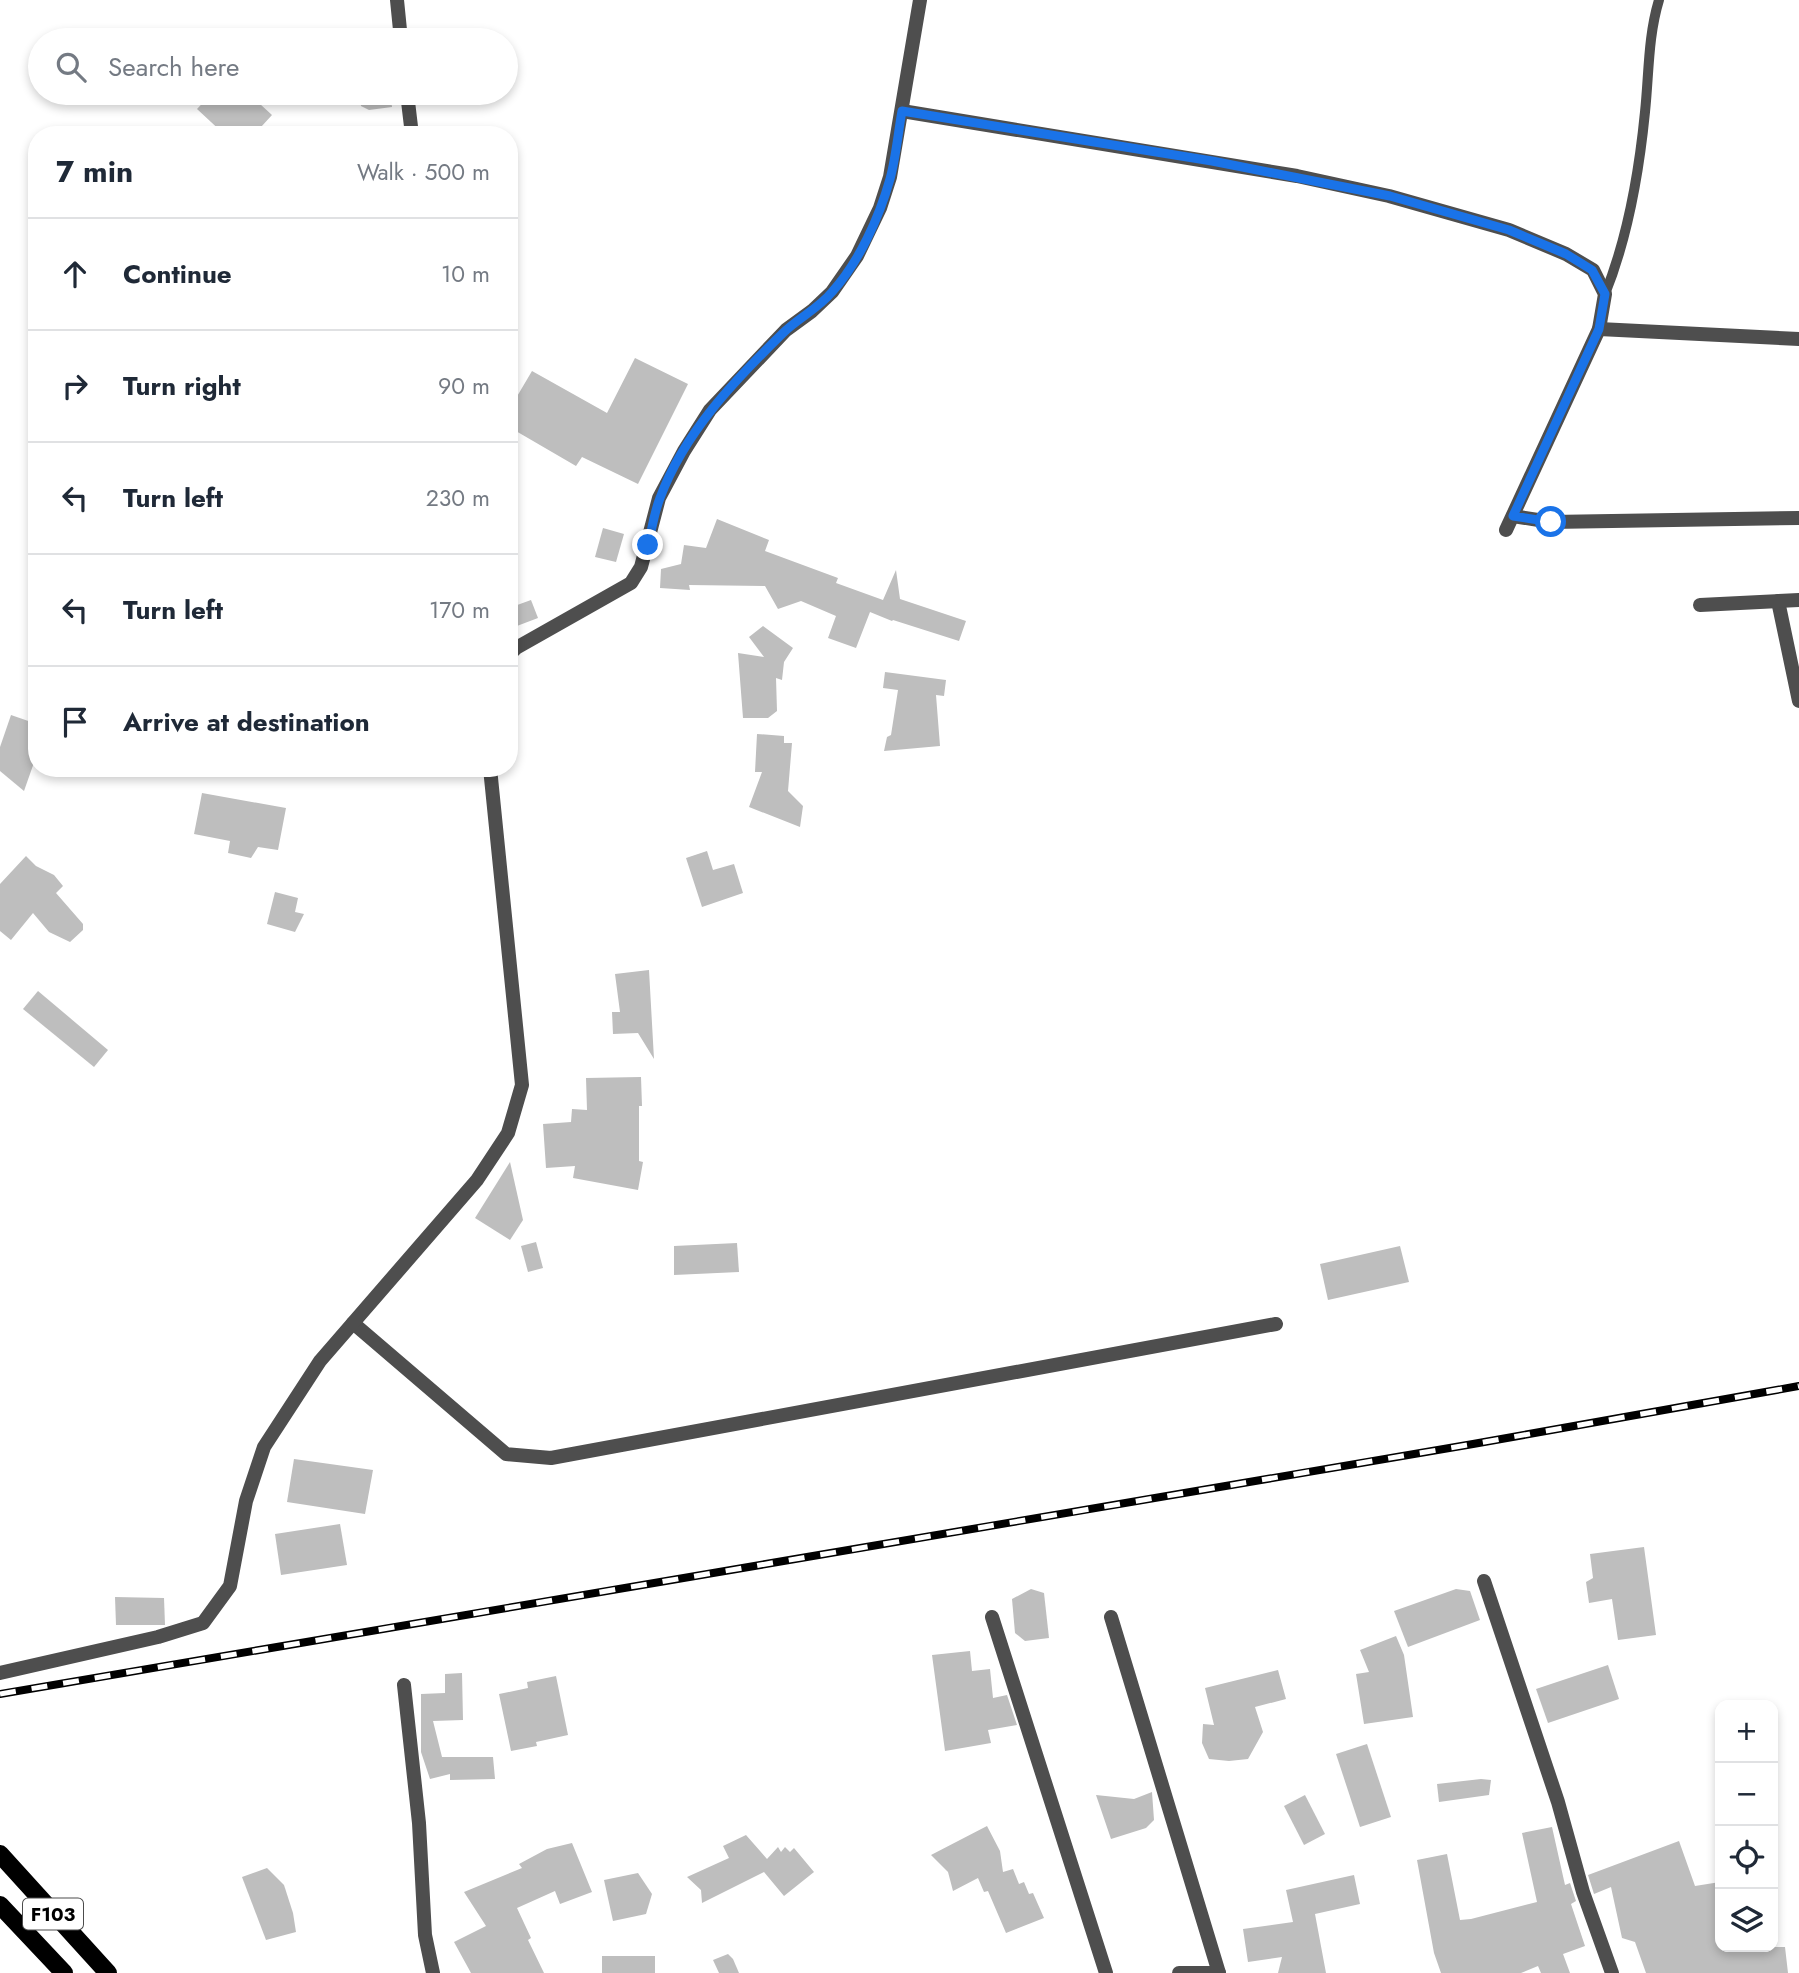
<!DOCTYPE html>
<meta charset="utf-8">
<style>
body{margin:0;font-family:Jost,sans-serif;background:#f2f2f3;color:#1f2937}
.controls{position:absolute;right:21px;bottom:21px;display:grid;overflow:hidden;border-radius:14px;box-shadow:0 4px 10px #0003}
.controls button{width:63px;height:63px;display:grid;place-items:center;padding:0;border:0;border-bottom:2px solid #e0e1e3;background:#fff;color:#1f2937;font:35px sans-serif}
.stop{position:absolute;width:21px;height:21px;margin:-16px;border:5px solid #1a73e8;border-radius:50%;background:#fff}
.stop.end{background:#1a73e8;border-color:#fff;box-shadow:0 2px 7px #0008}
.list{margin:0;padding:0;list-style:none}
h2{display:flex;justify-content:space-between;align-items:center;height:91px;margin:0;padding:0 28px;font-size:30px}
h2 small{font-size:23px;font-weight:400;color:#747a83}
.list li{display:grid;grid-template-columns:46px 1fr auto;gap:21px;align-items:center;box-sizing:border-box;height:112px;padding:0 28px;border-top:2px solid #e0e1e3}
.list b{display:block;font-size:26px;white-space:nowrap}
.list em{font-size:23px;font-style:normal;color:#747a83}
.icon{flex:none;width:38px;height:38px;fill:none;stroke:currentColor;stroke-width:2;stroke-linecap:round;stroke-linejoin:round}
.map{position:relative;flex:none;width:1799px;height:1973px;overflow:hidden}
.search{position:absolute;background:#fff;box-shadow:0 4px 10px #0003;left:28px;top:28px;width:490px;height:77px;display:flex;align-items:center;gap:18px;box-sizing:border-box;padding:0 24px;border-radius:38px;color:#747a83;font-size:26px}
.panel{position:absolute;background:#fff;box-shadow:0 4px 10px #0003;left:28px;top:126px;width:490px;height:651px;border-radius:28px}
.map>svg:first-child{display:block}
.building{fill:#bebebe}
.lines{fill:none;stroke-linecap:round;stroke-linejoin:round}
.service{stroke:#4e4e4e;stroke-width:10}
.minor{stroke:#4e4e4e;stroke-width:14}
.primary{stroke:#000;stroke-width:18}
.rail-casing{stroke:#000;stroke-width:8}
.rail{stroke:#fff;stroke-width:5;stroke-dasharray:16;stroke-linecap:butt}
.route{stroke:#1a73e8;stroke-width:9}
.labels{text-anchor:middle;dominant-baseline:central;stroke-width:5;stroke-linejoin:round;paint-order:stroke}
.shield{fill:#fff;stroke:#4c4c4c;stroke-width:2}
.shield-label{font-size:19px;font-weight:bold;fill:#000}
</style>
<div class="map">
<svg width="1799" height="1973" viewBox="0 0 1799 1973">
<rect width="100%" height="100%" fill="#fff"/>
<g class="building">
<path d="M212,93H248L272,115L261,127L270,135H225L197,109Z"/>
<path d="M359,93H390L392,107L369,110L361,106Z"/>
<path d="M635,358L688,384L638,484L582,457L576,466L509,427V410L532,371L607,413Z"/>
<path d="M717,519L769,540L765,551L838,578L836,583L883,600L896,570L900,599L966,621L959,641L893,620L892,621L870,612L856,648L828,638L836,616L801,601L778,609L765,586L689,585L690,590L660,588L661,569L681,564L684,545L706,548Z"/>
<path d="M603,528L624,534L616,562L595,557Z"/>
<path d="M531,600L538,618L509,629V608Z"/>
<path d="M763,626L793,648L784,662L782,680L776,678L777,711L768,718H743L738,653L764,657L749,637Z"/>
<path d="M885,672L946,680L944,696L936,695L940,746L884,751L887,737L891,735L898,690L883,688Z"/>
<path d="M11,715L37,724V754L24,791L0,771V747Z"/>
<path d="M757,734L784,736V743H792L788,791L803,806L800,827L749,807L762,772H755Z"/>
<path d="M202,793L286,808L278,850L258,847L251,858L228,853L230,841L194,834Z"/>
<path d="M707,851L713,870L734,864L743,893L702,907L686,858Z"/>
<path d="M26,856L36,866L54,875L63,886L56,893L83,924V930L70,942L49,932L33,913L11,940L0,931V884Z"/>
<path d="M275,892L298,898L295,912L304,914L295,932L267,924Z"/>
<path d="M649,970L654,1059L638,1033L613,1034L612,1012H620L615,974Z"/>
<path d="M38,991L108,1050L94,1067L23,1009Z"/>
<path d="M641,1077L642,1106H639V1161L643,1162L638,1190L573,1178L575,1166L546,1168L543,1124L571,1122L572,1109L587,1110L586,1078Z"/>
<path d="M510,1162L523,1220L510,1240L475,1218Z"/>
<path d="M536,1242L543,1268L528,1272L521,1246Z"/>
<path d="M737,1243L739,1272L674,1275V1246Z"/>
<path d="M1400,1246L1409,1282L1328,1300L1320,1264Z"/>
<path d="M294,1459L373,1470L365,1514L287,1502Z"/>
<path d="M340,1524L347,1565L281,1575L275,1534Z"/>
<path d="M1644,1547L1656,1635L1618,1640L1612,1599L1589,1603L1586,1582L1593,1578L1590,1554Z"/>
<path d="M1031,1589L1044,1593L1049,1638L1025,1641L1015,1633L1012,1599Z"/>
<path d="M1456,1589L1470,1591L1480,1620L1408,1647L1394,1611Z"/>
<path d="M115,1597L164,1598L165,1625H116Z"/>
<path d="M1396,1636L1404,1655L1413,1717L1364,1724L1356,1674L1369,1672L1360,1650Z"/>
<path d="M970,1651L972,1671L990,1669L993,1698L1007,1695L1017,1725L988,1730L991,1743L945,1751L932,1655Z"/>
<path d="M1608,1665L1619,1699L1548,1723L1536,1689Z"/>
<path d="M1278,1670L1286,1699L1255,1707L1263,1732L1248,1759L1229,1761L1209,1759L1202,1743L1203,1724L1214,1725L1205,1688Z"/>
<path d="M462,1673L463,1720L433,1721L442,1757H493L495,1779L450,1780V1774L430,1779L421,1752V1694L445,1693V1674Z"/>
<path d="M556,1676L568,1735L536,1742L537,1746L511,1751L499,1694L528,1688L527,1682Z"/>
<path d="M1367,1744L1391,1817L1360,1827L1336,1754Z"/>
<path d="M1481,1779L1491,1780L1489,1795L1439,1802L1437,1784Z"/>
<path d="M1152,1792L1154,1820L1146,1828L1111,1839L1096,1795L1134,1799Z"/>
<path d="M1305,1795L1325,1834L1304,1845L1284,1806Z"/>
<path d="M987,1826L1000,1851L1003,1872L1013,1869L1019,1884L1024,1882L1029,1894L1033,1893L1044,1918L1006,1933L988,1891L984,1892L978,1878L953,1891L948,1872L931,1855Z"/>
<path d="M1552,1827L1565,1885L1570,1883L1576,1901L1571,1904L1585,1946L1563,1954L1570,1973H1541L1538,1966L1521,1973H1441L1434,1953L1417,1860L1447,1854L1460,1920L1471,1919L1537,1902L1522,1833Z"/>
<path d="M746,1835L767,1859L778,1847L781,1852L785,1847L790,1852L794,1848L814,1872L784,1896L764,1872L702,1903L701,1890L687,1877L729,1858L723,1846Z"/>
<path d="M1679,1841L1695,1886L1720,1882V1947H1785L1788,1973H1646L1635,1942L1622,1938L1611,1887L1594,1894L1588,1875Z"/>
<path d="M572,1843L592,1892L560,1904L555,1891L517,1908L531,1938L528,1940L544,1973H471L454,1942L486,1926L464,1892L522,1868L519,1864L547,1849Z"/>
<path d="M267,1868L284,1885L293,1913L296,1932L266,1940L242,1877Z"/>
<path d="M638,1873L652,1894L646,1914L613,1921L604,1880Z"/>
<path d="M1354,1875L1360,1904L1315,1914L1326,1973H1278L1282,1957L1248,1962L1243,1929L1293,1922L1286,1890Z"/>
<path d="M728,1954L733,1959L739,1973H719L713,1960Z"/>
<rect x="602" y="1956" width="53" height="17"/>
</g>
<g class="lines">
<path class="service" d="M1605,294C1628,237 1639,173 1645,112C1649,74 1648,36 1659,0"/>
<g class="minor">
<path d="M397,0L401,40"/>
<path d="M407,93L412,135"/>
<path d="M902,111L1297,176L1389,196L1509,230L1566,254L1593,270L1605,294L1599,329L1506,530"/>
<path d="M1599,329L1799,339"/>
<path d="M1513,516L1551,522L1799,518"/>
<path d="M1778,601L1799,701"/>
<path d="M1700,605L1799,600"/>
<path d="M509,655L516,648L631,583L641,567L659,498L684,451L710,410L786,330L812,311L832,292L857,256L880,208L890,177L920,0"/>
<path d="M353,1323L506,1454L551,1458L1276,1324"/>
<path d="M1484,1581L1558,1802L1583,1892L1612,1973"/>
<path d="M992,1617L1106,1973"/>
<path d="M1111,1617L1219,1973"/>
<path d="M0,1673L158,1637L203,1623L230,1586L246,1501L264,1447L320,1361L477,1180L508,1133L522,1085L490,768"/>
<path d="M404,1685L419,1823L425,1935L433,1973"/>
<path d="M1179,1973H1219"/>
</g>
<g class="primary">
<path d="M0,1854L108,1973"/>
<path d="M0,1905L64,1973"/>
</g>
<g class="rail-casing">
<path id="rail" d="M0,1694L1473,1444L1799,1386"/>
</g>
<use href="#rail" class="rail"/>
</g>
<g class="lines">
<path class="route" d="M648,545C652,529 654,513 660,498C684,433 734,381 783,333C798,318 818,309 832,292C859,262 879,218 890,179C896,157 898,133 902,111L1212,161L1390,196L1509,230L1566,254L1592,270L1605,294L1599,329L1513,516L1551,522"/>
</g>
<g class="labels">
<rect class="shield" x="23" y="1898.5" width="60" height="31" rx="5"/>
<g class="shield-label">
<text x="53" y="1914">F103</text>
</g>
</g>
</svg>
<div class="controls">
<button>+</button>
<button>−</button>
<button><svg class="icon" aria-label="locate" viewBox="0 0 24 24"><circle cx="12" cy="12" r="6"/><path d="M12 2v4M12 18v4M2 12h4M18 12h4"/></svg></button>
<button><svg class="icon" aria-label="layers" viewBox="0 0 24 24"><path d="M12 4l9 5-9 5-9-5zM3 14l9 5 9-5"/></svg></button>
</div>
<div class="stop" style="left:1551px;top:522px"></div>
<div class="stop end" style="left:648px;top:545px"></div>
<div class="search"><svg class="icon" aria-label="search" viewBox="0 0 24 24"><circle cx="10" cy="10" r="6"/><path d="M15 15l6 6"/></svg>Search here</div>
<section class="panel">
<h2>7 min<small>Walk · 500 m</small></h2>
<ul class="list">
<li><svg class="icon" aria-label="ahead" viewBox="0 0 24 24"><path d="M12 20V5M6 11l6-6 6 6"/></svg><div><b>Continue</b></div><em>10 m</em></li>
<li><svg class="icon" aria-label="right" viewBox="0 0 24 24"><path d="M7 20v-9h11M14 6l5 5-5 5"/></svg><div><b>Turn right</b></div><em>90 m</em></li>
<li><svg class="icon" aria-label="left" viewBox="0 0 24 24"><path d="M17 20v-9H6M10 6l-5 5 5 5"/></svg><div><b>Turn left</b></div><em>230 m</em></li>
<li><svg class="icon" aria-label="left" viewBox="0 0 24 24"><path d="M17 20v-9H6M10 6l-5 5 5 5"/></svg><div><b>Turn left</b></div><em>170 m</em></li>
<li><svg class="icon" aria-label="arrive" viewBox="0 0 24 24"><path d="M6 21V4h12l-3 4 3 4H6"/></svg><div><b>Arrive at destination</b></div></li>
</ul>
</section>
</div>
